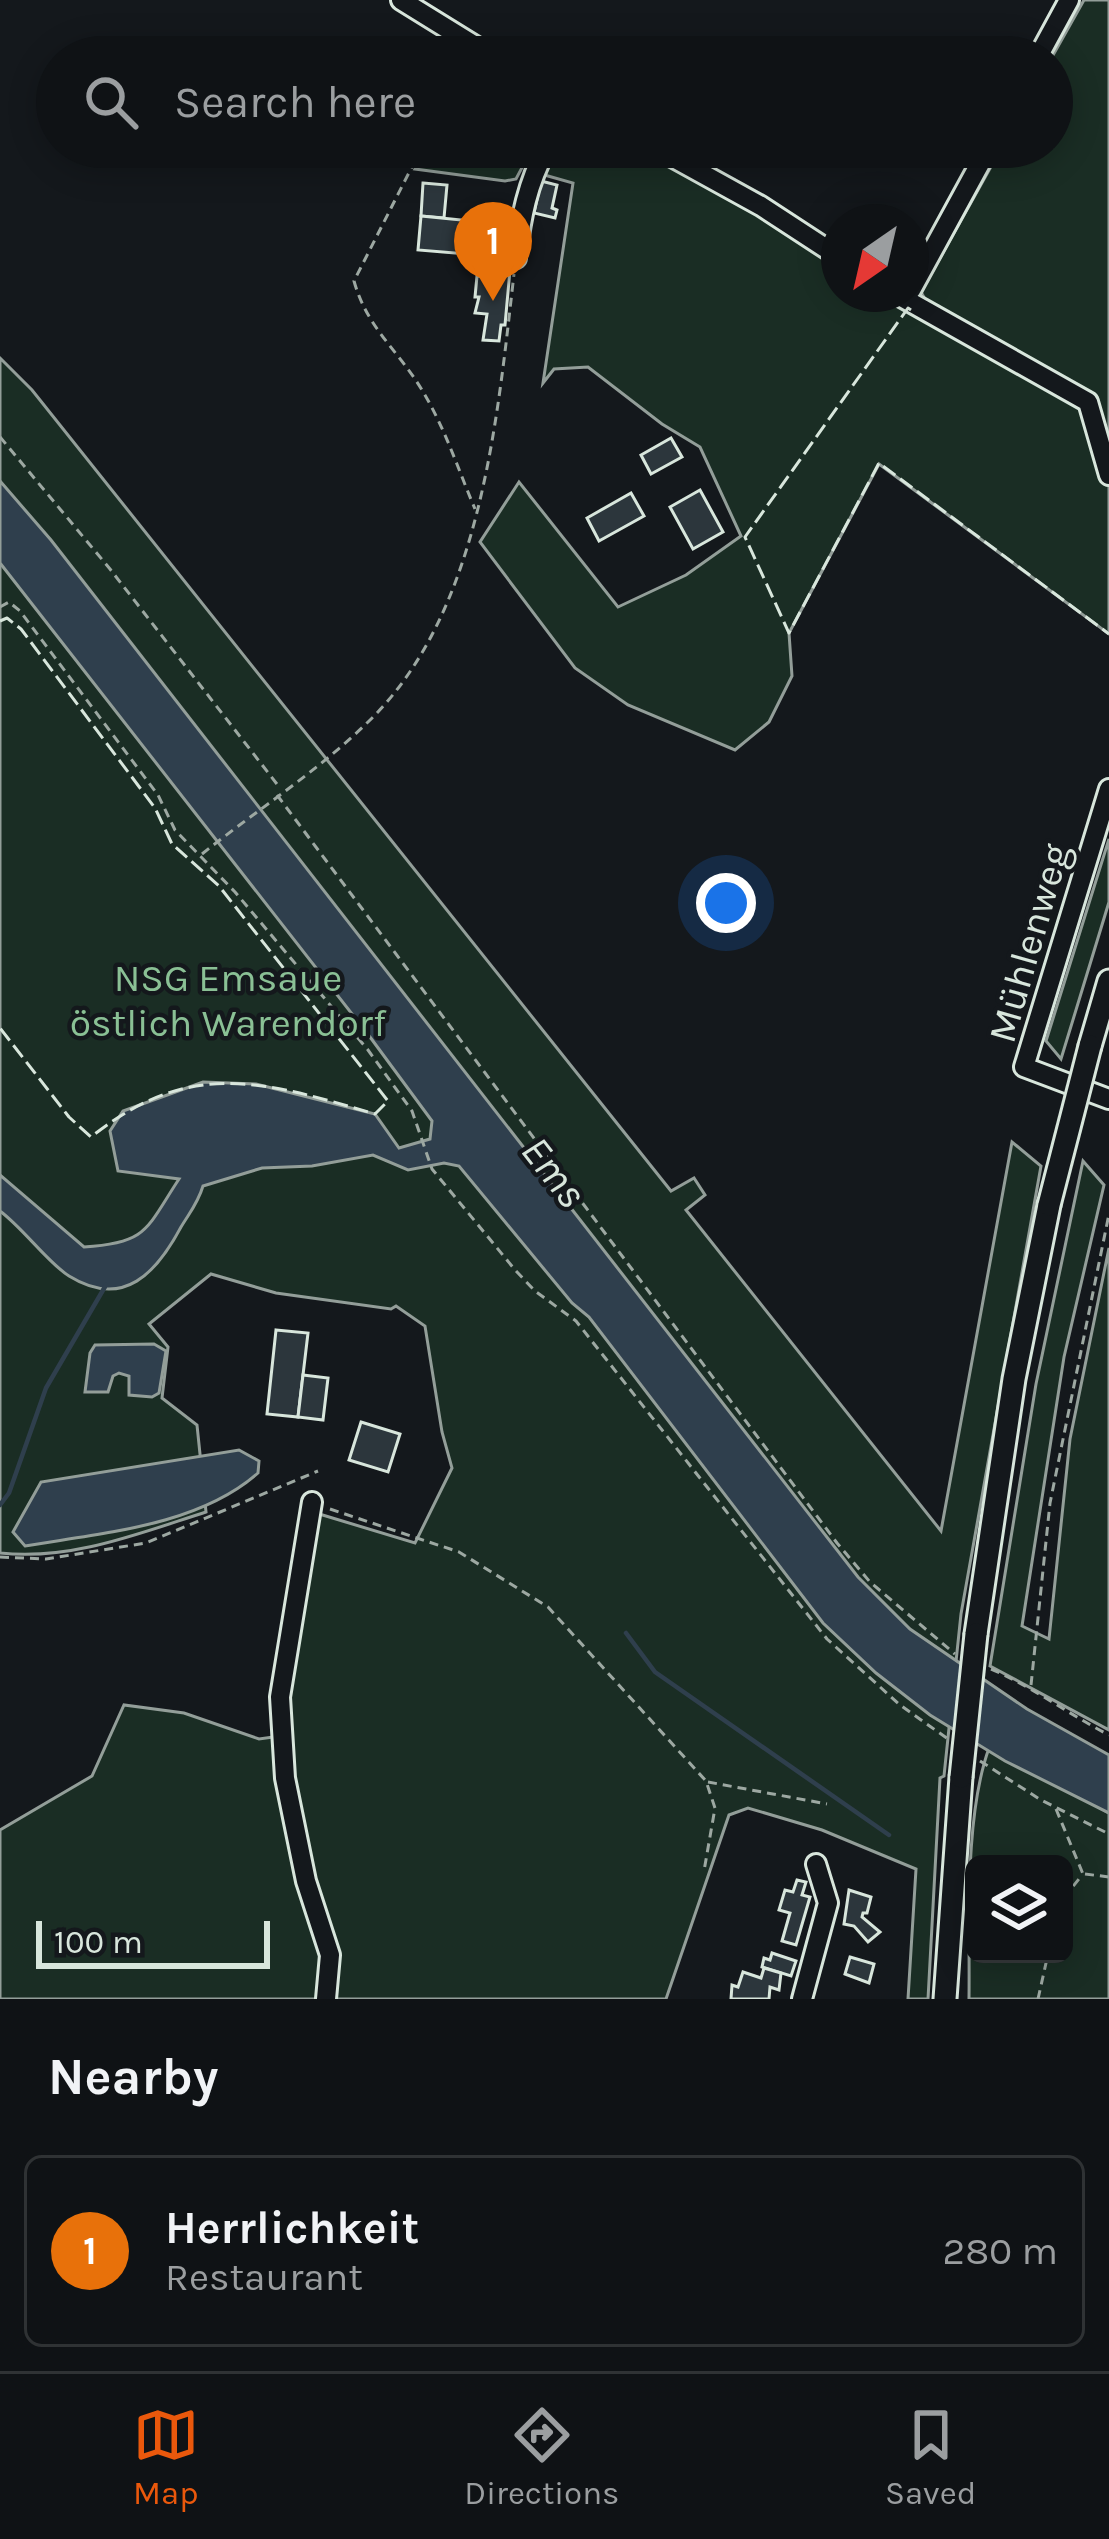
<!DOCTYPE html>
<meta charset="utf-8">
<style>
body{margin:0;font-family:Karla,sans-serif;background:#1d2022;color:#f1f3f6}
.controls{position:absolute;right:36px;bottom:36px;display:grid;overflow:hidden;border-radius:18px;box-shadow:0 6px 30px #0003}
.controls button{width:108px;height:108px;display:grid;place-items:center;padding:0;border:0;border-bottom:3px solid #2f3234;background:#0f1215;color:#f1f3f6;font:60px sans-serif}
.compass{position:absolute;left:821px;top:204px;width:108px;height:108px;border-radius:50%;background:#0f1215;box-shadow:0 6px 30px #0003;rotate:214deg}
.scale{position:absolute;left:36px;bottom:30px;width:234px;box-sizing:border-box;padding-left:12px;border:6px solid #d8e6dc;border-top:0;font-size:33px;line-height:42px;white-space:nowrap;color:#d8e6dc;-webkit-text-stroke:9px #14181c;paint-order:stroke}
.you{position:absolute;left:726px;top:903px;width:42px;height:42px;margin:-30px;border:9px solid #fff;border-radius:50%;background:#1a73e8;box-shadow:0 0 0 18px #1a73e833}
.badge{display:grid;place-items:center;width:78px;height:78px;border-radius:50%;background:#ea580c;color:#fff;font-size:39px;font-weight:700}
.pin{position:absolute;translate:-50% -99px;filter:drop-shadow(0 3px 6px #0008)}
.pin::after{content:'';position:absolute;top:63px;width:42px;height:36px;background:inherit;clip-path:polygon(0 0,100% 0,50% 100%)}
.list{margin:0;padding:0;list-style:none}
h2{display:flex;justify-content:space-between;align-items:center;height:156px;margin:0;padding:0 48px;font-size:51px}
h2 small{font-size:39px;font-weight:400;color:#9b9ea0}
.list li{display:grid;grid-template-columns:78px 1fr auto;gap:36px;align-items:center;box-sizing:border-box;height:192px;margin:0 24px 24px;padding:0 24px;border:3px solid #2f3234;border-radius:18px}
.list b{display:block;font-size:45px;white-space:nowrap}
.list p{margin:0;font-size:39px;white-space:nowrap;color:#9b9ea0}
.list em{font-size:39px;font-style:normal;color:#9b9ea0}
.icon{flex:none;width:66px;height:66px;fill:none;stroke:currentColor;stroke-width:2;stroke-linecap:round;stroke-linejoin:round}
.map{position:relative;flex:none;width:1109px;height:1999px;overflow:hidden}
.search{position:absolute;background:#0f1215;box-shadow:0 6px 30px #0003;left:36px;right:36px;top:36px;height:132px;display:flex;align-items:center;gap:30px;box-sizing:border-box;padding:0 42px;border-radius:66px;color:#9b9ea0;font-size:45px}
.sheet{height:372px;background:#0f1215}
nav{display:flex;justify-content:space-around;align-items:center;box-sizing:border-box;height:168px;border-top:3px solid #2f3234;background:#0f1215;font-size:33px;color:#9b9ea0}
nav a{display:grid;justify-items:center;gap:6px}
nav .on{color:#ea580c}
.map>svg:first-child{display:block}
.green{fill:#1a2d24;stroke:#939e99;stroke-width:3;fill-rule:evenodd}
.water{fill:#2f3f4d;stroke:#939e99;stroke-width:3}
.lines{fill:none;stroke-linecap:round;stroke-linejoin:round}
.stream{stroke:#2f3f4d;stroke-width:4.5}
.building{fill:#2c363c;stroke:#d8e6dc;stroke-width:3}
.minor-casing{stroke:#d8e6dc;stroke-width:24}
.major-casing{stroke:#d8e6dc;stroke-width:27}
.path{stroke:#9da8a2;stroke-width:3;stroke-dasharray:9 6;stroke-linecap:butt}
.minor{stroke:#14181c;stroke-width:18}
.major{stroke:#14181c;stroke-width:21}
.major-bridge-casing{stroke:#d8e6dc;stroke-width:27;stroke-linecap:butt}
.major-bridge{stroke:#14181c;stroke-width:21}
.fence{stroke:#d8e6dc;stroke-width:3;stroke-dasharray:15 6;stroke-linecap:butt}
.labels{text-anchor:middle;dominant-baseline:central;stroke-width:9;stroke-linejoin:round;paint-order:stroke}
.street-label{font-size:39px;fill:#d8e6dc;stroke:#14181c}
.park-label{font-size:39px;fill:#8ac095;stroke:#14181c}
.water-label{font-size:42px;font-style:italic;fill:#d8e6dc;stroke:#14181c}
</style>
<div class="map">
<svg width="1109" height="1999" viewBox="0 0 1109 1999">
<rect width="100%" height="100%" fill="#14181c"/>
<g class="green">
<path d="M1084,0H1109V446L1094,398L930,308L921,292L1002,147H1052V57Z"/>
<path d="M427,147H533L516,179L505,181L415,169Z"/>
<path d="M557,147H641L756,211L839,264V294H886L1081,404L1109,487V634L879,464L789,633L792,676L769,722L735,750L628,705L575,668L480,542L519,482L618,607L686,575L741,536L700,447L662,424L588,367L554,369L543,383L573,183L541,174Z"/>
<path d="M0,358L32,390L671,1191L694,1178L705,1195L686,1210L941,1531L1012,1142L1041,1166L961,1614L944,1776L940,1778L928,1999H908L916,1869L822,1830L748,1808L729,1815L666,1999H0V1830L92,1776L124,1705L184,1713L259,1739L288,1735V1696L316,1513L415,1543L452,1468L442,1432L425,1326L396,1306L391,1309L276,1293L211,1274L149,1324L168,1347L162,1398L197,1425L206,1512C140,1533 71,1561 0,1553Z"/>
<path d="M1109,839V902L1061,1059L1046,1041Z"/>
<path d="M1083,1161L1104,1185L1064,1357L1022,1626L1049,1639L1070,1439L1109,1248V1730L990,1666L1036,1384Z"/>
<path d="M989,1748L1109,1813V1999H969C970,1924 964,1818 989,1748ZM974,1864H1064V1954H974Z"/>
</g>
<g class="water">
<path d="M0,481L51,540L858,1577L910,1629L1027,1709L1109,1755V1813L1005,1761L930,1715L876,1673L823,1623L589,1317L572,1303L459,1166L444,1163L408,1170L373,1155L312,1166L262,1168L203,1186C198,1203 190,1212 181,1227C157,1272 124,1310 69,1276C48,1263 24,1229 0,1211V1175L84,1247C148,1243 146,1229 179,1179L118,1171L110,1131L123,1111L203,1082L256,1084L375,1114L399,1148L430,1139L432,1121L370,1037L0,563Z"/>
<path d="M154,1344L166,1351L159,1393L152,1397L129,1395V1376L119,1373L113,1376L108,1392H85L90,1353L95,1345Z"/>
<path d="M239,1450L259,1461L258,1473C198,1526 102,1533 25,1546L13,1532L41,1482Z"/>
</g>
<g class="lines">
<g class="stream">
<path d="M0,1505L9,1493L46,1388L106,1285"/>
<path d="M626,1633L655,1672L889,1835"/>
</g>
</g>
<g class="building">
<path d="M541,181L557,185L552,208L557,210L555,218L534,213Z"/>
<path d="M423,183L447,185L444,218L421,216Z"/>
<path d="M421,216L492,223L490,250L479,249V255L418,250Z"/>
<path d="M490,257L511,259L505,325H501L499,341L483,340L487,314L475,313L479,297H475L477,276L488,277Z"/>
<path d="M671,438L682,457L651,474L641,455Z"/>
<path d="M700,490L723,532L693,549L670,507Z"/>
<path d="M631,493L644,516L599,541L587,518Z"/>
<path d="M276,1330L308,1333L298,1417L267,1414Z"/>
<path d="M303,1375L328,1378L323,1420L298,1417Z"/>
<path d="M361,1422L400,1434L388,1472L349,1460Z"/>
<path d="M797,1880L806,1882L802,1895L810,1897L796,1945L782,1941L790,1913L779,1910L785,1890L793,1892Z"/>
<path d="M849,1890L871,1897L867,1913H863L862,1917L880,1932L868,1942L854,1926L844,1924Z"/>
<path d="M772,1953L796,1961L791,1976L762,1967L764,1958L770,1960Z"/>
<path d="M850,1957L874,1964L869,1983L845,1974Z"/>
<path d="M764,1968L781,1973L779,1990L770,1987L769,1999H731L732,1985L738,1987L743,1972L761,1978Z"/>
</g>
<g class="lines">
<g class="minor-casing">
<g id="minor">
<path d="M401,0L493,57"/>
<path d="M1038,57L1069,0"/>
<path d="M654,147L761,206L839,257"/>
<path d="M516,258C521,217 527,184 547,147"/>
<path d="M911,290L989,147"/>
<path d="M896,294L1088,402L1109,475"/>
<path d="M1109,789L1024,1067L1109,1099"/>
<path d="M312,1502L280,1697L285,1778L306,1881L330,1955L326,1999"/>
<path d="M802,1999L828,1903L816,1864"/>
</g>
</g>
<g class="major-casing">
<g id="major">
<path d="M1090,1046L1109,981"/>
<path d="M976,1634L1014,1379L1049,1205"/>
<path d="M945,1999L961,1777"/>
</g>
</g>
<g class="path">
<path d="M422,147L354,281C367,328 398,350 422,390C445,428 458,469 475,509"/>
<path d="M0,437L110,569L280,788"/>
<path d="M0,607L9,602L20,611L158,795L175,830L235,892L368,1050L412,1111L432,1169L516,1271L535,1291L576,1321L827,1639L900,1705L948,1739"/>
<path d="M277,795L837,1543L870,1582L955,1654"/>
<path d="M202,854C257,810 318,771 368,722C481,613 497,421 514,274"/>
<path d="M330,1509L459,1552L548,1607L706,1781L715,1808L704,1871"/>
<path d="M0,1557L46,1559L146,1543L318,1471"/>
<path d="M991,1669C1033,1687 1068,1714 1109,1735"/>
<path d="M1031,1685L1050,1503L1109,1214"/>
<path d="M980,1761L1041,1800L1109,1834"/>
<path d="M708,1782L827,1804"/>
<path d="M1056,1809L1083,1874"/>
<path d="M1085,1874L1109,1877"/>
<path d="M1064,1898L1082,1875"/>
<path d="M1038,1999L1048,1954"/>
</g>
<use href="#minor" class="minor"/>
<use href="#major" class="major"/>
<g class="major-bridge-casing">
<g id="major-bridge">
<path d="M1049,1205L1090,1046"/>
<path d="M961,1777L976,1634"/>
</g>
</g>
<use href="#major-bridge" class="major-bridge"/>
<g class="fence">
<path d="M911,310L908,308L745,537L789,633L879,463L1109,634"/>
<path d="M0,621L7,618L21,629L155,808L172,844L219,886L388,1101L375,1114C263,1081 190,1058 91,1137L69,1117L0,1028"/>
</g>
</g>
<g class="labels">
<g class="street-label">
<text transform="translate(1029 943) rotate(-74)">Mühlenweg</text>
</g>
<g class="park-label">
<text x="228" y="978">NSG Emsaue<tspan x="228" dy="45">östlich Warendorf</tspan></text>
</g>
<g class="water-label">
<text transform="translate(554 1172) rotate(52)">Ems</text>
</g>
</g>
</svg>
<div class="controls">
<button><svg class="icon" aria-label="layers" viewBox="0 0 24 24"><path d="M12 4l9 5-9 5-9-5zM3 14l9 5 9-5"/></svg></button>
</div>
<svg class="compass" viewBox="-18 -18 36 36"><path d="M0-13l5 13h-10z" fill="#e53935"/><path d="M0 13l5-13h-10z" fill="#9b9ea0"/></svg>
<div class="scale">100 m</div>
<div class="you"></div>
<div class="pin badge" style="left:493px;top:301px;background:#e8710a">1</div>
<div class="search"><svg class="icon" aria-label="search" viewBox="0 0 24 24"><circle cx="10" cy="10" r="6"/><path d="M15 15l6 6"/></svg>Search here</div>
</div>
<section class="sheet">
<h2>Nearby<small></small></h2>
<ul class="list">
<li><span class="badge" style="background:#e8710a">1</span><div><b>Herrlichkeit</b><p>Restaurant</p></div><em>280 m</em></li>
</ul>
</section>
<nav>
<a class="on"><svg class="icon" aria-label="map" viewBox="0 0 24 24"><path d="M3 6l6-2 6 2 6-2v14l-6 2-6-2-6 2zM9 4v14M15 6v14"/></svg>Map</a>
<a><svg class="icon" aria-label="directions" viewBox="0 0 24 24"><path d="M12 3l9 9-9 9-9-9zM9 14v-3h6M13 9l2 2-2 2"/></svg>Directions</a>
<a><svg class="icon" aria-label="saved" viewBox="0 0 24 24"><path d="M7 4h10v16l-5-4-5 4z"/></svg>Saved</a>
</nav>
